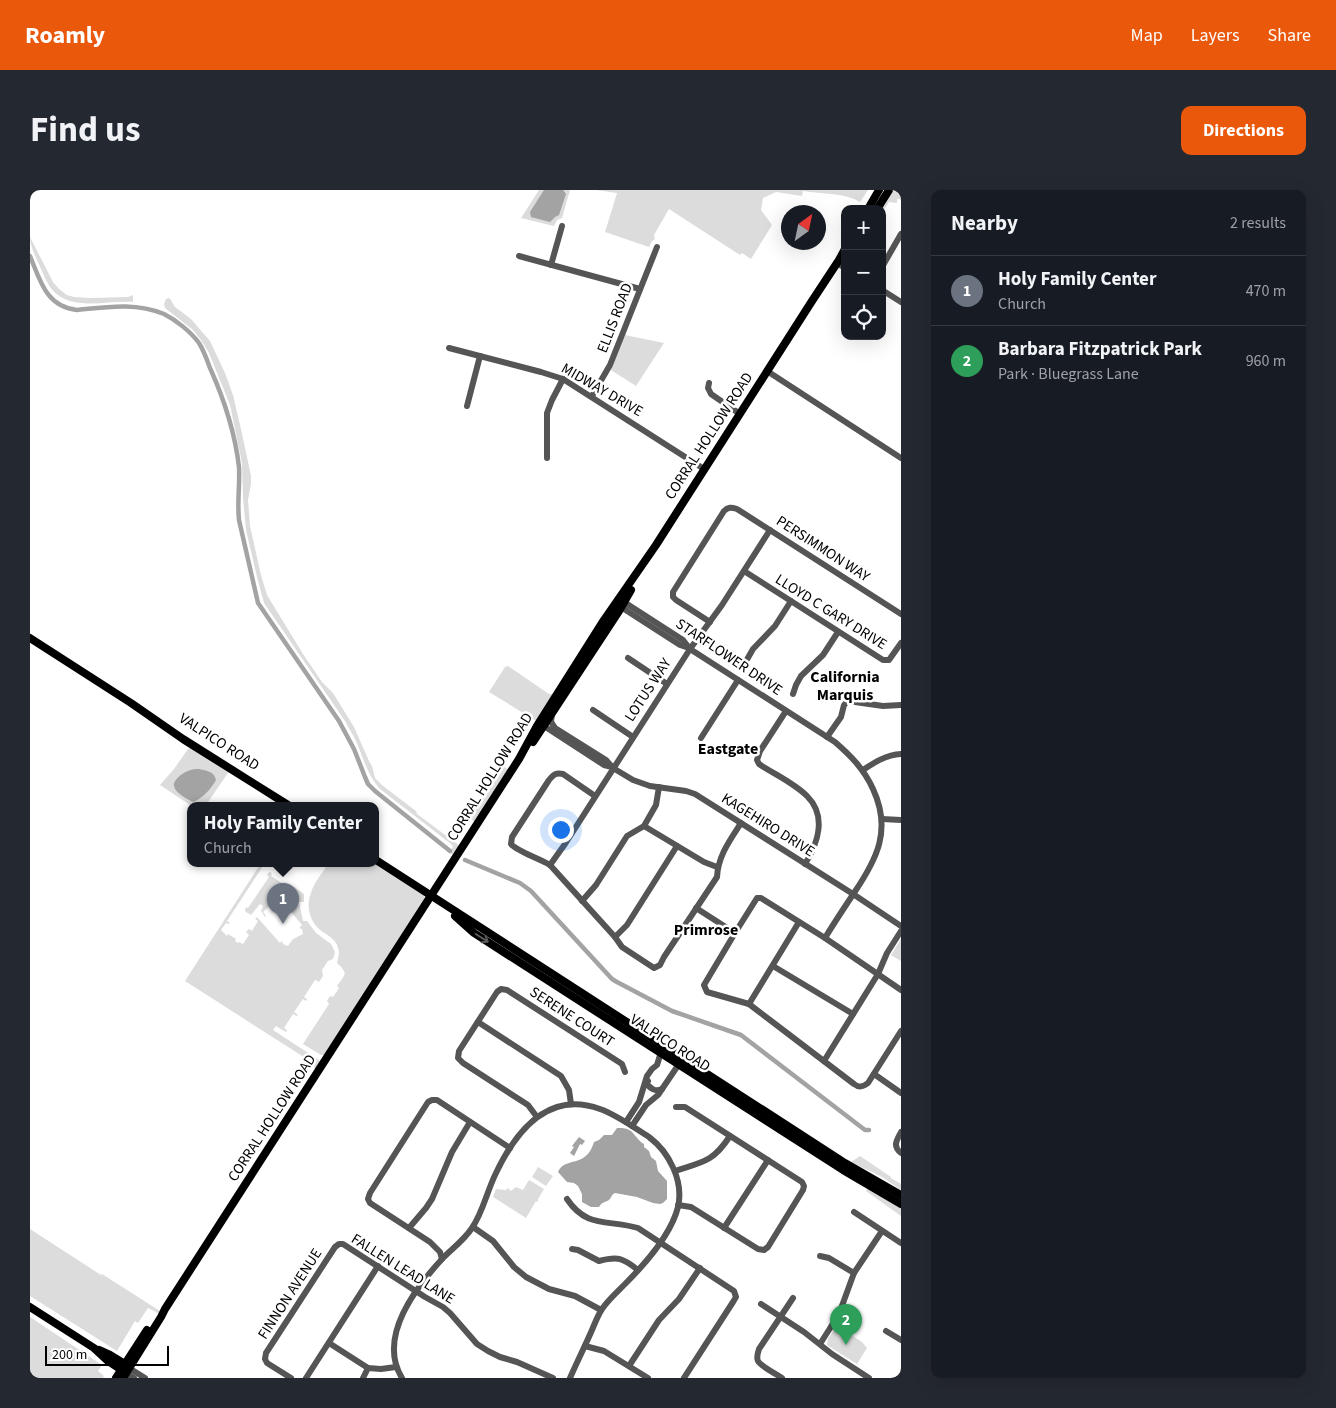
<!DOCTYPE html>
<meta charset="utf-8">
<style>
body{margin:0;font-family:"Source Sans 3",sans-serif;background:#242831;color:#f1f3f6}
.controls{position:absolute;right:15px;top:15px;display:grid;overflow:hidden;border-radius:10px;box-shadow:0 5px 20px #0002}
.controls button{width:45px;height:45px;display:grid;place-items:center;padding:0;border:0;border-bottom:1px solid #363941;background:#171b24;color:#f1f3f6;font:25px sans-serif}
.compass{position:absolute;left:751px;top:15px;width:45px;height:45px;border-radius:50%;background:#171b24;box-shadow:0 5px 20px #0002;rotate:33deg}
.scale{position:absolute;left:15px;bottom:12px;width:124px;box-sizing:border-box;padding-left:5px;border:2px solid #000;border-top:0;font-size:14px;line-height:18px;white-space:nowrap;color:#000;-webkit-text-stroke:4px #fff;paint-order:stroke}
.you{position:absolute;left:530px;top:639px;width:18px;height:18px;margin:-12px;border:4px solid #fff;border-radius:50%;background:#1a73e8;box-shadow:0 0 0 8px #1a73e833}
.badge{display:grid;place-items:center;width:32px;height:32px;border-radius:50%;background:#ea580c;color:#fff;font-size:16px;font-weight:700}
.pin{position:absolute;translate:-50% -41px;filter:drop-shadow(0 1px 2px #0008)}
.pin::after{content:'';position:absolute;top:26px;width:18px;height:15px;background:inherit;clip-path:polygon(0 0,100% 0,50% 100%)}
.popup{position:absolute;left:157px;top:612px;width:192px;height:65px;box-sizing:border-box;display:grid;place-content:center;border-radius:10px;background:#171b24;filter:drop-shadow(0 1px 4px #0005);font-size:16px;white-space:nowrap;color:#9ea1a6}
.popup b{font-size:19px;color:#f1f3f6}
.popup::after{content:'';position:absolute;left:50%;top:100%;margin-left:-10px;border:10px solid transparent;border-top-color:#171b24}
.list{margin:0;padding:0;list-style:none}
h2{display:flex;justify-content:space-between;align-items:center;height:65px;margin:0;padding:0 20px;font-size:21px}
h2 small{font-size:16px;font-weight:400;color:#9ea1a6}
.list li{display:grid;grid-template-columns:32px 1fr auto;gap:15px;align-items:center;box-sizing:border-box;height:70px;padding:0 20px;border-top:1px solid #363941}
.list b{display:block;font-size:19px;white-space:nowrap}
.list p{margin:0;font-size:16px;white-space:nowrap;color:#9ea1a6}
.list em{font-size:16px;font-style:normal;color:#9ea1a6}
.icon{flex:none;width:28px;height:28px;fill:none;stroke:currentColor;stroke-width:2;stroke-linecap:round;stroke-linejoin:round}
.map{position:relative;flex:none;width:871px;height:1188px;overflow:hidden;border-radius:10px}
header{display:flex;align-items:center;gap:30px;box-sizing:border-box;height:70px;padding:0 25px;background:#ea580c;color:#fff}
header strong{font-size:24px}
nav{display:flex;gap:28px;margin-inline-start:auto;font-size:18px}
.intro{display:flex;align-items:center;justify-content:space-between;box-sizing:border-box;height:120px;padding:0 30px}
h1{margin:0;font-size:35px}
.button{padding:12px 22px;border-radius:10px;background:#ea580c;color:#fff;font-size:18px;font-weight:700}
main{display:flex;gap:30px;padding:0 30px}
aside{flex:1;background:#171b24;border-radius:10px;box-shadow:0 5px 20px #0002}
.map>svg:first-child{display:block}
.green{fill:#dcdcdc}
.water{fill:#a3a3a3}
.lines{fill:none;stroke-linecap:round;stroke-linejoin:round}
.canal{stroke:#a3a3a3;stroke-width:4.5}
.minor{stroke:#555;stroke-width:6}
.major{stroke:#000;stroke-width:8}
.oneway{stroke:#595959}
.labels{text-anchor:middle;dominant-baseline:central;stroke-width:5;stroke-linejoin:round;paint-order:stroke}
.street-label{font-size:15px;fill:#000;stroke:#fff}
.neighbourhood-label{font-size:16px;font-weight:bold;fill:#000;stroke:#fff}
</style>
<header>
<strong>Roamly</strong>
<nav><a>Map</a><a>Layers</a><a>Share</a></nav>
</header>
<div class="intro"><h1>Find us</h1><a class="button">Directions</a></div>
<main>
<div class="map">
<svg width="871" height="1188" viewBox="0 0 871 1188">
<rect width="100%" height="100%" fill="#fff"/>
<g class="green">
<path d="M509,0H540L532,28L527,30L524,36L491,28Z"/>
<path d="M566,0H838L830,12C817,3 790,4 773,1L772,6L746,2L733,8L731,20L742,35L721,69L712,63L710,65L639,19L624,45L625,49L622,51L619,57L575,42L587,3Z"/>
<path d="M862,0H871V9H867V13L859,12L852,23V19H850Z"/>
<path d="M0,47L23,92L29,99L37,105L44,107L60,108L98,107L103,105V112C76,110 39,123 20,97C16,91 14,85 11,79C7,69 0,58 0,47Z"/>
<path d="M139,108L141,110L143,114L145,117L161,129L180,151L195,183L203,205L211,239L221,286V294L218,310L220,336L231,385L237,405L273,464L292,492L303,503L324,537L339,571L342,576L345,588L353,596L386,621L387,624L430,656L424,666L419,662L423,657L421,654L350,599C337,585 333,566 325,549C322,543 318,537 315,531L234,413L227,387L216,340L213,308L212,273L200,215L179,163L171,150L163,140L135,118L134,114L136,109Z"/>
<path d="M595,145L634,153L606,196L581,180Z"/>
<path d="M478,476L519,504H523L508,532L459,502L475,477Z"/>
<path d="M161,557L200,580L176,615H160L130,595L144,579L158,559Z"/>
<path d="M471,575L479,580L445,632L438,627Z"/>
<path d="M231,673H235L197,731L200,733L199,734L196,733L191,740L197,746L198,744L206,749L205,751L208,753L209,752L213,754L219,745L216,742L219,739L222,741L228,731L225,729L227,727L250,753L252,751L253,754L258,756L263,749L273,744L272,739L269,738L272,735L257,717L252,720L251,719L249,720L246,717L248,716L244,712L233,722L236,726L235,727L231,721L233,716L230,714L221,725L216,722L215,720L216,717L218,718L239,687L237,685L239,682L242,683L241,686L261,699L264,697L274,704V712H269L273,731H277L286,743L301,754L305,762L303,769L298,771L292,780L293,786L289,792L285,790L274,807L277,809L276,811L273,809L264,822L268,825L267,826L263,824L254,838L257,840L256,842L246,836L243,840L289,870L290,873L286,880L280,871L155,791Z"/>
<path d="M299,673H346L394,704L395,710L296,865H291L273,854L299,814L297,811L300,806L303,807L309,798L307,796C315,784 319,784 307,773C308,768 310,763 308,758C306,748 296,745 289,739C279,730 276,715 281,703C284,692 293,682 299,673Z"/>
<path d="M871,749V771L861,765Z"/>
<path d="M830,966L861,987V988L871,994V1000L852,987L821,972Z"/>
<path d="M508,977L523,986L516,996L502,987Z"/>
<path d="M499,990L514,999L508,1009V1012L506,1011L496,1028L463,1007L466,999L476,1000L478,998L481,1001L486,997L493,1000Z"/>
<path d="M838,997L871,1018V1026L836,1001Z"/>
<path d="M0,1039L71,1085L72,1084L130,1121L128,1123L118,1118L108,1133L105,1131L87,1161L0,1106Z"/>
<path d="M0,1127L72,1175L68,1181L74,1186L73,1188H0Z"/>
<path d="M807,1135L832,1152L837,1158L827,1174L797,1155L798,1149Z"/>
</g>
<g class="water">
<path d="M514,0H533L536,4L529,25L525,27L520,32L501,27L500,22Z"/>
<path d="M169,579C177,581 184,581 186,590C181,599 172,609 163,612C157,609 145,603 144,596C143,589 155,581 161,580C162,579 169,579 169,579Z"/>
<path d="M587,938C605,937 602,946 614,954V957L619,961L621,967L626,971L628,981L637,991V1009L633,1013L630,1014L623,1013L607,1007L585,1003C581,1005 582,1007 579,1010C574,1013 573,1011 569,1017H561L552,1012V1004L548,996L544,993L537,992L528,982C535,966 556,979 564,952L569,950L574,945H582Z"/>
<path d="M549,947L555,951L552,955L550,954L544,966L540,963L544,957L542,956Z"/>
</g>
<g class="lines">
<g class="canal">
<path d="M0,66C10,90 16,117 47,120C76,117 106,112 134,124C146,130 161,142 169,153C174,161 177,170 180,178C194,209 205,243 209,277C210,295 207,312 209,330L228,413L309,531L324,559L335,587L338,594L345,601L420,661"/>
<path d="M435,670L490,693L501,701L582,789L587,792L642,821L711,845L835,940H839"/>
</g>
<g class="minor">
<path d="M489,66L610,99"/>
<path d="M807,73L815,78"/>
<path d="M521,75L532,36"/>
<path d="M852,77L871,44"/>
<path d="M852,100L871,112"/>
<path d="M419,158L511,182L533,189L674,279"/>
<path d="M737,181L871,268"/>
<path d="M679,193L678,198L681,204L710,224"/>
<path d="M562,206L580,175L627,57"/>
<path d="M437,216L450,166"/>
<path d="M517,268V223L522,210L533,189"/>
<path d="M714,381L853,470H859L871,453"/>
<path d="M590,411L594,412L653,450L660,459L805,552C821,566 834,579 843,599C862,640 847,669 824,703C814,718 804,733 795,748"/>
<path d="M590,414L591,417L650,455L659,458"/>
<path d="M680,432L646,410L643,407V402L694,321C698,317 701,317 707,319L871,424"/>
<path d="M598,468L637,494"/>
<path d="M715,473L723,459L745,436L761,411"/>
<path d="M763,504L766,495L771,486L793,465L808,442"/>
<path d="M563,520L603,547"/>
<path d="M756,521L730,561L727,570L729,574C744,584 764,593 777,606C797,626 788,653 775,674"/>
<path d="M522,524L521,532L525,538L576,570L583,578L603,590L620,596L656,601L665,604L823,704L871,736"/>
<path d="M513,531L514,536L574,575L582,577"/>
<path d="M797,547L811,527L814,515L818,511L853,516L871,515"/>
<path d="M671,548L708,490"/>
<path d="M833,580C845,572 856,565 871,564"/>
<path d="M629,597L626,615L614,636L674,672L687,677"/>
<path d="M565,606L533,584C526,582 523,585 519,590L482,647L481,654C488,662 509,668 520,675L585,747L592,757L624,778L630,775L634,767L687,687C688,666 700,650 711,633"/>
<path d="M852,629L871,630"/>
<path d="M520,675L535,654L660,459L692,415L740,340"/>
<path d="M552,711L566,695L597,646L614,636"/>
<path d="M666,718L705,743L727,708H731L795,748L871,800"/>
<path d="M705,743L674,795L677,802L719,814L769,732"/>
<path d="M585,747L597,735L647,656"/>
<path d="M743,776L823,824"/>
<path d="M719,814L824,894C829,898 833,897 838,893L871,841"/>
<path d="M448,832L531,886L539,900L541,914"/>
<path d="M794,871L848,784L857,763L871,741"/>
<path d="M844,884L871,903"/>
<path d="M618,891L616,893C621,899 625,902 632,899"/>
<path d="M646,917H655L772,992L774,996L773,1000L738,1057L734,1060L728,1059L661,1017L648,1015"/>
<path d="M507,927L498,915L433,873L428,868L429,861L467,802L471,799L477,800L592,874L595,882"/>
<path d="M596,932L609,912L617,886L622,879L627,875L632,859"/>
<path d="M602,936L616,915L628,905L651,871"/>
<path d="M871,942C867,950 862,956 871,963"/>
<path d="M645,981C673,972 683,972 700,946"/>
<path d="M537,1009C557,1039 578,1029 608,1038L704,1101L706,1107L703,1112L654,1188"/>
<path d="M824,1022L871,1053"/>
<path d="M443,1037L463,1051L484,1077L496,1087L519,1099L545,1106L571,1120"/>
<path d="M379,1038L396,1018L402,1009L422,962L440,932"/>
<path d="M694,1038L738,970"/>
<path d="M542,1059L548,1060L569,1071C588,1066 593,1068 608,1080"/>
<path d="M790,1066L799,1068L824,1083"/>
<path d="M412,1069L410,1062L400,1052L340,1013L338,1009L340,1003L398,912L402,910H407L480,958"/>
<path d="M731,1114L774,1142L802,1164L839,1188"/>
<path d="M856,1141L871,1150"/>
<path d="M299,1153L338,1178L351,1179L366,1177"/>
<path d="M790,1154L809,1124L824,1083L852,1041"/>
<path d="M555,1156L574,1161L618,1188"/>
<path d="M599,1176L629,1130L649,1109L670,1078"/>
<path d="M99,1178L115,1188"/>
<path d="M96,1183L104,1188"/>
<path d="M261,1188L237,1173L235,1169L236,1163L305,1057L309,1054H313L395,1107L413,1117L420,1123L447,1154L458,1161L470,1167L487,1172L523,1188"/>
<path d="M276,1188L348,1076"/>
<path d="M333,1188L338,1178"/>
<path d="M372,1188C347,1147 386,1097 413,1068C423,1058 434,1050 442,1038C453,1022 457,1001 466,983C486,941 518,900 570,919C587,925 603,937 619,947C639,962 654,991 648,1017C641,1045 615,1074 595,1094C587,1102 578,1110 572,1119C568,1125 565,1133 562,1140C555,1156 547,1172 540,1188"/>
<path d="M752,1188C747,1184 731,1177 728,1171C726,1167 728,1163 729,1159L763,1108"/>
</g>
<g class="major">
<path d="M838,19L849,0"/>
<path d="M847,19L859,0"/>
<path d="M0,448L101,513L153,549L258,615"/>
<path d="M503,552L589,421L601,400"/>
<path d="M346,670L815,973L871,1005"/>
<path d="M425,726L444,743L813,980L871,1014"/>
<path d="M0,1117L64,1158L78,1171L96,1183"/>
<path d="M69,1160L80,1165L98,1176"/>
<path d="M86,1188L117,1140"/>
<path d="M93,1188L131,1127L135,1119L489,569L507,536L574,430L626,355L782,111L809,70L815,59"/>
</g>
</g>
<defs><path id="oneway-shaft" d="M-6 0H5M1.5-3L5.5 0L1.5 3" fill="none" stroke-width="1.6" stroke-linecap="round" stroke-linejoin="round" transform="scale(1.25)"/></defs>
<use class="oneway" href="#oneway-shaft" transform="translate(452 748) rotate(32)"/>
<g class="labels">
<g class="street-label">
<text transform="translate(585 128) rotate(-69)">ELLIS ROAD</text>
<text transform="translate(572 200) rotate(30)">MIDWAY DRIVE</text>
<text transform="translate(679 246) rotate(-57)">CORRAL HOLLOW ROAD</text>
<text transform="translate(793 359) rotate(33)">PERSIMMON WAY</text>
<text transform="translate(801 422) rotate(32)">LLOYD C GARY DRIVE</text>
<text transform="translate(699 467) rotate(34)">STARFLOWER DRIVE</text>
<text transform="translate(618 500) rotate(-57)">LOTUS WAY</text>
<text transform="translate(189 552) rotate(33)">VALPICO ROAD</text>
<text transform="translate(460 587) rotate(-58)">CORRAL HOLLOW ROAD</text>
<text transform="translate(738 635) rotate(32)">KAGEHIRO DRIVE</text>
<text transform="translate(542 827) rotate(33)">SERENE COURT</text>
<text transform="translate(640 853) rotate(33)">VALPICO ROAD</text>
<text transform="translate(242 928) rotate(-57)">CORRAL HOLLOW ROAD</text>
<text transform="translate(373 1079) rotate(32)">FALLEN LEAD LANE</text>
<text transform="translate(260 1104) rotate(-57)">FINNON AVENUE</text>
</g>
<g class="neighbourhood-label">
<text x="815" y="487">California<tspan x="815" dy="18">Marquis</tspan></text>
<text x="698" y="559">Eastgate</text>
<text x="676" y="740">Primrose</text>
</g>
</g>
</svg>
<div class="controls">
<button>+</button>
<button>−</button>
<button><svg class="icon" aria-label="locate" viewBox="0 0 24 24"><circle cx="12" cy="12" r="6"/><path d="M12 2v4M12 18v4M2 12h4M18 12h4"/></svg></button>
</div>
<svg class="compass" viewBox="-18 -18 36 36"><path d="M0-13l5 13h-10z" fill="#e53935"/><path d="M0 13l5-13h-10z" fill="#9ea1a6"/></svg>
<div class="scale">200 m</div>
<div class="you"></div>
<div class="pin badge" style="left:253px;top:734px;background:#6b7280">1</div>
<div class="popup"><b>Holy Family Center</b>Church</div>
<div class="pin badge" style="left:816px;top:1155px;background:#2e9e5b">2</div>
</div>
<aside>
<h2>Nearby<small>2 results</small></h2>
<ul class="list">
<li><span class="badge" style="background:#6b7280">1</span><div><b>Holy Family Center</b><p>Church</p></div><em>470 m</em></li>
<li><span class="badge" style="background:#2e9e5b">2</span><div><b>Barbara Fitzpatrick Park</b><p>Park · Bluegrass Lane</p></div><em>960 m</em></li>
</ul>
</aside>
</main>
